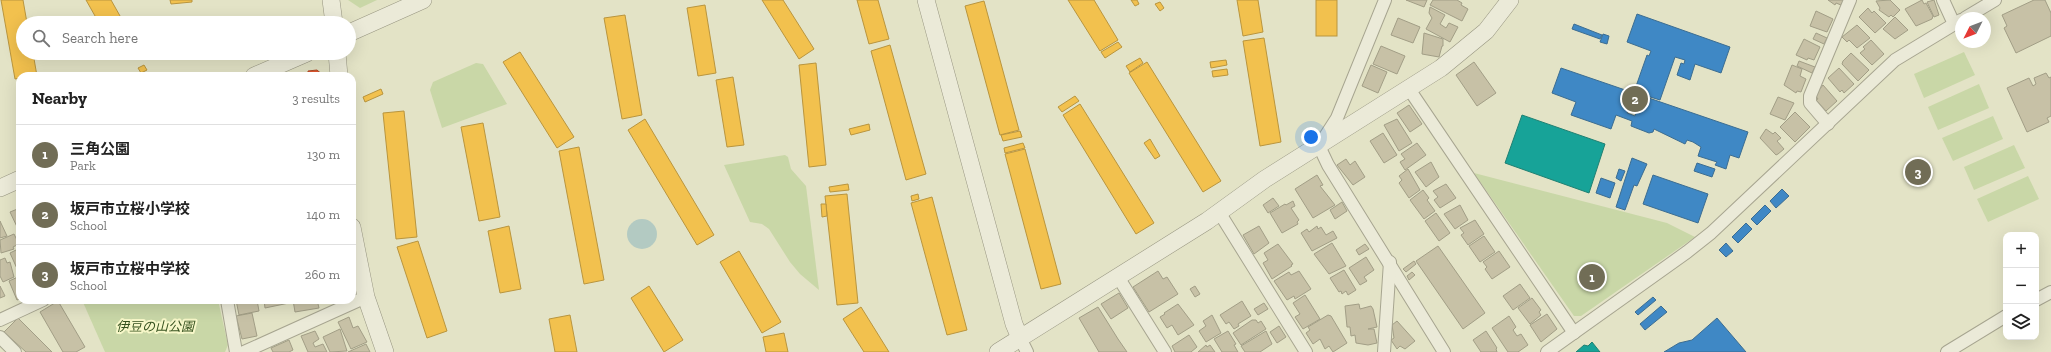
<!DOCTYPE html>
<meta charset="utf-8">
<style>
body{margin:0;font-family:"Zilla Slab","Noto Sans JP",serif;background:#f2f2f2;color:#222}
.controls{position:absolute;right:12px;bottom:12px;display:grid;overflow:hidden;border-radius:8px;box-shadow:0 4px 16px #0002}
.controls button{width:36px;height:36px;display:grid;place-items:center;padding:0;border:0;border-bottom:1px solid #e0e0e0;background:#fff;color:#222;font:20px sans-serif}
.compass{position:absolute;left:1955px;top:12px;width:36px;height:36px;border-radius:50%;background:#fff;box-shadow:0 4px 16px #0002;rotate:228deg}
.you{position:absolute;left:1311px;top:137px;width:14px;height:14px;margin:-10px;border:3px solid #fff;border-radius:50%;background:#1a73e8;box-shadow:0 0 0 6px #1a73e833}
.badge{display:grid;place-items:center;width:26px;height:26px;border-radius:50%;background:#716d56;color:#fff;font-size:13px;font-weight:700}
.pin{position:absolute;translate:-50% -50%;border:2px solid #fff;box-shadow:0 1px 4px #0006}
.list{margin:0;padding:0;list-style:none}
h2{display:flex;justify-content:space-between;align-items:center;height:52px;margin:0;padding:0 16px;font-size:17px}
h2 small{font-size:13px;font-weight:400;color:#767676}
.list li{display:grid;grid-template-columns:26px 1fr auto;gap:12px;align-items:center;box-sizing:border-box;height:60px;padding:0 16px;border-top:1px solid #e0e0e0}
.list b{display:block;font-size:15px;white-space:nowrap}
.list p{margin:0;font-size:13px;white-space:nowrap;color:#767676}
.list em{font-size:13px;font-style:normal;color:#767676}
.icon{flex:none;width:22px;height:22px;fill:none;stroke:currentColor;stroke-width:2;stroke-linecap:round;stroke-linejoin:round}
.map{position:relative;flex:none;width:2051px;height:352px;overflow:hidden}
.search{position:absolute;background:#fff;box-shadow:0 4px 16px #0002;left:16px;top:16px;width:340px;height:44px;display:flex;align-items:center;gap:10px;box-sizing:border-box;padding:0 14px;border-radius:22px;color:#767676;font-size:15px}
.panel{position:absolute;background:#fff;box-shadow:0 4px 16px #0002;left:16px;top:72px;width:340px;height:232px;border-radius:12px}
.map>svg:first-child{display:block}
.green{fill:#c9d7a7}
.water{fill:#b3cac2}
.homes{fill:#f2c14e;stroke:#b9953e}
.shops{fill:#e4572e;stroke:#af4b28}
.schools{fill:#3f88c5;stroke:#3c6d91}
.public{fill:#17a398;stroke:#208072}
.building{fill:#c7c1a6;stroke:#a29e86}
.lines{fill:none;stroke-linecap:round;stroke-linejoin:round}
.street-casing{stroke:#a7a590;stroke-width:14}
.secondary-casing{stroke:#979580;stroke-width:18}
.street{stroke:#ebead8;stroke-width:12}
.secondary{stroke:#ebead8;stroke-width:17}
.labels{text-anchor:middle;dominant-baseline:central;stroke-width:4;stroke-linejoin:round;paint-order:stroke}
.park-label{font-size:13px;font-style:italic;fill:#36521f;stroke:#f7f7c9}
</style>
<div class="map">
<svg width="2051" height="352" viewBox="0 0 2051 352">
<rect width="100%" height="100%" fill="#e3e3c6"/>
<g class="green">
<path d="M348,0H377L360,8Z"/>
<path d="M1964,52L1975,75L1924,98L1914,74Z"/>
<path d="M476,63L483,64L507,104L442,128L430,90L433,82Z"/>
<path d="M1979,84L1989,108L1938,130L1928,107Z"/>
<path d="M1993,116L2003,139L1953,161L1942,138Z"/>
<path d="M2014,145L2025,168L1974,190L1964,167Z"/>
<path d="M785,155L788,157L791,169L806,186L819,290L800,274L790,262L769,229L762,224L750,222L724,165Z"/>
<path d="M1474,173L1667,223L1695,237L1581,316H1574Z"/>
<path d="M2028,176L2039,199L1988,222L1977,199Z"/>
<path d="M82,300H218L228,345L225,352H105Z"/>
</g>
<circle class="water" cx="642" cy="234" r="15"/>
<g class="homes">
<path d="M1,0H23L27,23H23V53H33L37,76H20V78L15,79Z"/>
<path d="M86,0H111L124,23H99Z"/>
<path d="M170,0H192V2L171,4Z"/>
<path d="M762,0H783L814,49L799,59Z"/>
<path d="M857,0H878L889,39L869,44Z"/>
<path d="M1068,0H1094L1118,40L1100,51Z"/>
<path d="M1131,0H1137L1139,4L1135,6Z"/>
<path d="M1237,0H1258L1263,32L1243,36Z"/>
<rect x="1316" y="0" width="21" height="36"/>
<path d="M984,1L1019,130L1000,135L965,6Z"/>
<path d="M1160,2L1164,8L1160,11L1155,4Z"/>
<path d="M705,5L716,73L698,76L687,8Z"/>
<path d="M625,15L642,115L622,119L604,18Z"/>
<path d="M1264,38L1281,142L1260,146L1243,41Z"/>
<path d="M1118,42L1122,47L1105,58L1101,52Z"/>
<path d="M890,45L926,174L906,180L871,51Z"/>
<path d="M520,52L574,137L557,148L503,62Z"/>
<path d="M1140,58L1143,63L1130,72L1126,66Z"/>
<path d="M1226,60L1227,65L1211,68L1210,62Z"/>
<path d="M1147,62L1221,181L1203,192L1129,73Z"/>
<path d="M816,63L826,165L809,167L799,65Z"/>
<path d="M144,65L147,70L141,73L138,68Z"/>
<path d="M1227,69L1228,75L1213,77L1212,71Z"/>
<path d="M733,77L744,145L727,147L716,80Z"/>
<path d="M381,89L383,94L365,102L363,97Z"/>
<path d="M1075,96L1079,101L1062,112L1058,107Z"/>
<path d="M1080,104L1154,223L1136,234L1063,115Z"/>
<path d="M404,111L417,237L396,239L383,113Z"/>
<path d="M645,119L714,235L697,245L628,130Z"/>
<path d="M483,123L500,217L479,221L461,127Z"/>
<path d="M869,124L870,130L851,135L849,129Z"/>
<path d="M1020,131L1022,137L1003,141L1001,135Z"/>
<path d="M1150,139L1160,156L1155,159L1144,143Z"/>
<path d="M1023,143L1025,148L1005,153L1004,148Z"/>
<path d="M579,147L604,280L584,284L559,151Z"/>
<path d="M1025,149L1061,284L1041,289L1005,154Z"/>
<path d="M848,184L849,190L830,192L829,187Z"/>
<path d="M847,194L858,303L837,305L825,196Z"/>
<path d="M918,194L919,199L912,201L911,196Z"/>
<path d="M932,197L967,330L947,335L911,203Z"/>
<path d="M821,204H826L827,216L822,217Z"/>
<path d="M509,226L521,289L500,293L488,231Z"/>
<path d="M418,241L447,331L427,338L397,247Z"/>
<path d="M739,251L781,322L762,333L720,262Z"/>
<path d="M649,286L683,340L664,352L631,298Z"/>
<path d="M861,307L889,352H864L843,319Z"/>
<path d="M570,315L577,352H555L549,319Z"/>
<path d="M784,333L788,352H766L763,337Z"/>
</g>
<path class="shops" d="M317,70L324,76H308V71Z"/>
<g class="schools">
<path d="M1637,14L1730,47L1721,73L1695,64L1690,80L1677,75L1681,63L1684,64L1685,60L1675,57L1660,100L1634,92L1647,55L1649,56L1651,51L1627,42Z"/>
<path d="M1574,24L1602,35L1600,39L1572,29Z"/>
<path d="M1603,34L1609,36L1607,44L1600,42Z"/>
<path d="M1561,68L1634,93L1627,113L1635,116L1640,95L1748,132L1739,158L1730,155L1726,169L1715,165L1717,162L1698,156L1701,147L1693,142L1687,140L1685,144L1654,129L1653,132L1649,133L1631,126L1632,121L1616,115L1611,129L1571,115L1576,102L1552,93Z"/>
<path d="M1632,158L1647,164L1637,186L1634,185L1625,210L1616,207Z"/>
<path d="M1697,163L1715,169L1712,177L1694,171Z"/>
<path d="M1619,169L1625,171L1621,181L1616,178Z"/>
<path d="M1653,175L1708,194L1698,223L1643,204Z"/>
<path d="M1601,178L1615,183L1610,198L1596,193Z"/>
<path d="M1782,189L1789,196L1776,208L1770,201Z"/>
<path d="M1765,205L1771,211L1757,225L1751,219Z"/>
<path d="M1746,223L1752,229L1738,243L1732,237Z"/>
<path d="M1726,243L1733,251L1726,257L1719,250Z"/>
<path d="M1653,297L1656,300L1638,315L1635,312Z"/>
<path d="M1661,306L1667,312L1645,330L1640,324Z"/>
<path d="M1717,318L1746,352H1664L1679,343L1692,340Z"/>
</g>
<g class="public">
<path d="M1522,115L1605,144L1589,193L1505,163Z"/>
<path d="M1592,342L1600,352H1576L1584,345L1588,346Z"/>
</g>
<g class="building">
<path d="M1406,0H1427L1424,7Z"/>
<path d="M1433,0H1457L1462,3L1461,5L1468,9L1462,21L1430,5Z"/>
<path d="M1828,0H1844L1841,5L1836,3L1835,5Z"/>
<path d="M1890,0L1900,10L1893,17L1891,15L1889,17L1879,10L1880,8L1876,1Z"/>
<path d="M1922,0L1924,4L1926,3L1933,16L1932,19L1916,26L1905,9Z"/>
<path d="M1934,0L1939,15L1934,17L1927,2Z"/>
<path d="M2034,0H2045L2051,13V36L2016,53L2004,28L2007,26L2002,15Z"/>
<path d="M1430,7L1445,15L1440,24L1446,28L1449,23L1458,27L1450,42L1426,29L1432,18L1429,13Z"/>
<path d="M1868,8L1872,13L1874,11L1886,23L1875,33L1859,17Z"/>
<path d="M1816,11L1833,19L1827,32L1810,26Z"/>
<path d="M1895,17L1908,30L1895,39L1883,29Z"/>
<path d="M1398,18L1420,27L1413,43L1391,35Z"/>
<path d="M1857,25L1870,38L1857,48L1849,40L1847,42L1842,37Z"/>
<path d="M1424,33L1443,39V46H1442L1439,57L1422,54Z"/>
<path d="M1816,33L1827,38L1824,44L1813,39Z"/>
<path d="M1804,39L1820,47L1814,60L1808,58L1807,60L1796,55Z"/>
<path d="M1871,40L1884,54L1872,65L1860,53L1865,49L1863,47Z"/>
<path d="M1381,46L1405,56L1397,74L1373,64Z"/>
<path d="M1851,53L1869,70L1858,81L1842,64L1843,61Z"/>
<path d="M1799,61L1815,67L1812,73L1797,66Z"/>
<path d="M1474,62L1496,93L1477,106L1456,75Z"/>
<path d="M1371,65L1387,72L1378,93L1362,86Z"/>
<path d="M1792,65L1802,69L1800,76L1806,79L1801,92L1797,91L1796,93L1784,85Z"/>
<path d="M1839,68L1854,84L1844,93L1842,90L1840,92L1828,78Z"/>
<path d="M2046,73L2049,78L2051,77V116L2047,118L2049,122L2027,132L2007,88L2029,78L2033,86L2036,84L2034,78Z"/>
<path d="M1823,85L1837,101L1826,111L1816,100L1818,99L1815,95Z"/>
<path d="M1778,97L1794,103L1785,120L1770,114Z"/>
<path d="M1409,105L1422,124L1410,132L1397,113Z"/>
<path d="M1795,112L1810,127L1795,142L1780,127Z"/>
<path d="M1397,119L1412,143L1399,151L1384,125Z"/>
<path d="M1766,129L1773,134L1775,132L1781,138L1777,141L1784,149L1778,154L1776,155L1760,138Z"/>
<path d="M1383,133L1397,155L1384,163L1370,141Z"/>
<path d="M1417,143L1426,155L1405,170L1400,162L1405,159L1401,154Z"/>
<path d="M1346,159L1350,165L1355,161L1365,177L1353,185L1337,165Z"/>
<path d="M1431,162L1439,177L1426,187L1415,172Z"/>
<path d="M1408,169L1420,190L1409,198L1399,183L1402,180L1399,176Z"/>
<path d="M1317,175L1323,185L1320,186L1335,205L1313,218L1295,189Z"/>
<path d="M1446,184L1456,198L1440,208L1434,200L1438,197L1433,191Z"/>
<path d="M1423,190L1429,198L1427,200L1435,211L1424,219L1410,200Z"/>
<path d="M1273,198L1279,206L1268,213L1263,205Z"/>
<path d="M1293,201L1295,206L1291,208L1299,220L1297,222L1298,224L1282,233L1270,213L1285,204L1286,205Z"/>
<path d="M1342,202L1347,211L1335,219L1330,210Z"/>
<path d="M1460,205L1468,220L1455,229L1444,214Z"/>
<path d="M20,208V230L19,231L10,212Z"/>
<path d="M1436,213L1450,233L1439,241L1425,221Z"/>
<path d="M1475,220L1484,234L1468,245L1461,235L1464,233L1460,228Z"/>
<path d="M0,221L7,236L0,238Z"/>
<path d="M1259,226L1269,243L1254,254L1243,235Z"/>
<path d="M1317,226L1318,229L1321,227L1326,235L1333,231L1337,238L1312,251L1301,233L1307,229L1309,232Z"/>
<path d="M14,234L19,244L13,247L14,249L1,253L0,240Z"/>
<path d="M1484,236L1495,252L1480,262L1469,246Z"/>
<path d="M1332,243L1346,266L1329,274L1314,254Z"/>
<path d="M1278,244L1293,264L1291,265L1292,266L1272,279L1263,263L1268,260L1264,253Z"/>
<path d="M1365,244L1369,249L1359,255L1356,250Z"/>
<path d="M1438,246L1485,313L1463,329L1416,261Z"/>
<path d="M20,248V273H19L10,253Z"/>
<path d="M1499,251L1510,267L1492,279L1485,269L1487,267L1483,262Z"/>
<path d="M1366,257L1374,270L1364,277L1367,281L1360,285L1349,268Z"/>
<path d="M5,258L7,263L10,262L14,277L3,282L0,276V260Z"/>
<path d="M1414,261L1416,264L1406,272L1403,269Z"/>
<path d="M1344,270L1356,290L1348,295L1346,291L1342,294L1341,291L1339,292L1330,278Z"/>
<path d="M1158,271L1163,279L1167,277L1178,294L1149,312L1133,287Z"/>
<path d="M1299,271L1311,289L1295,299L1294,296L1287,300L1274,281L1289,272L1291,275Z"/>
<path d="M1412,272L1415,275L1409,280L1407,276Z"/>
<path d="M20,276V299L17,300L9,281Z"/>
<path d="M1520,284L1530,298L1513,310L1503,296Z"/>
<path d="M0,286L5,296L0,298Z"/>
<path d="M1195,286L1200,294L1195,297L1190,289Z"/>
<path d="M1119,293L1128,308L1111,319L1101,304Z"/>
<path d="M1305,295L1320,319L1303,329L1295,317L1300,314L1293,303Z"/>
<path d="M1532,298L1541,310L1539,312L1541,315L1530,324L1518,308Z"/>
<path d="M236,300H257L259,311L239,315Z"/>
<path d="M264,300H289V303L265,308Z"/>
<path d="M293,300H317L319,308L295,312Z"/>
<path d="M58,301L85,347L76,352H63L40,312Z"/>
<path d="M1242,301L1251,316L1238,324L1239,326L1234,329L1229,322L1226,324L1220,315Z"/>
<path d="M1264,303L1268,309L1258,315L1254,309Z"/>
<path d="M1178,304L1194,325L1178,335L1172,325L1167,328L1160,317L1165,314L1164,313Z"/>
<path d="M1359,304L1360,309L1371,306L1373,309L1377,327L1368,329H1374L1377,343L1368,345L1356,343L1355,335L1351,336L1350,327H1347L1345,306Z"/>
<path d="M1098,307L1118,339L1127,352H1099L1079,318Z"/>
<path d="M252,313L257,336L242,339L236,316Z"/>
<path d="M1547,314L1557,329L1541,342L1530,325Z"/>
<path d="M1212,315L1221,333L1206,342L1199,331L1206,326L1203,321Z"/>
<path d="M1328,315L1331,316L1347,343L1333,352L1329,346L1325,349L1320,339L1313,344L1306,333L1310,330L1308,327Z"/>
<path d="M1509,316L1516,327L1513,330L1517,336L1521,334L1528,345L1518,352H1508L1492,328Z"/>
<path d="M349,317L353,328L358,326L367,342L351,349L338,322Z"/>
<path d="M18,318L52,352H26L4,332Z"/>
<path d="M1252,320H1256L1258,323L1261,321L1266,329L1241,345L1233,333Z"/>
<path d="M1397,321L1415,341L1405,349L1400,346L1397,349L1391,340L1394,338L1392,325Z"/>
<path d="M1279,326L1286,337L1277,343L1270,332Z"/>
<path d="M340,329L347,351L330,352L323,337Z"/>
<path d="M315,331L319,339L313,343L315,347L323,344L327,352H308L301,336Z"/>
<path d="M1228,331L1236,344L1234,345L1238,352H1222L1214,339Z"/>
<path d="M1266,331L1272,344L1260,352H1245L1241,346Z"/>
<path d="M1486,331L1497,348L1496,349L1497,352H1481L1473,340Z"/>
<path d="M1189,335L1197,347L1191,352H1175L1172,346Z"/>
<path d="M289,340L293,350L289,352H273L271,348Z"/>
<path d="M366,344L370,352H348Z"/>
<path d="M1206,345L1207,347L1210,345L1215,352H1198Z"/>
</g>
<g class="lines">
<g class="street-casing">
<g id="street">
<path d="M1385,0L1337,118L1319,146L1328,165L1444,352"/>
<path d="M1943,0L1954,24"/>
<path d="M1965,18L1995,0"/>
<path d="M1409,89L1574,333"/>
<path d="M1828,124L1810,103V96L1850,0"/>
<path d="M1219,212L1306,352"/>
<path d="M1118,277L1165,352"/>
<path d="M227,300L236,352"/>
<path d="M2036,300L2051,292"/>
<path d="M0,320L43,300"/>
<path d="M0,337L15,352"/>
<path d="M1020,338L1027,352"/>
<path d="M244,352L366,297"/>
<path d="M1384,352L1390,262"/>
<path d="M1547,352L1687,252L1711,233L1895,60L1961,20"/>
<path d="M1947,352L2006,316"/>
</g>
</g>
<g class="secondary-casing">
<g id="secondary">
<path d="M331,0L334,23"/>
<path d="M926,0L1014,324L1020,338"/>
<path d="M349,33L423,0"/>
<path d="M337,53L339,76"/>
<path d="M254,76L307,53"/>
<path d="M0,188L20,179"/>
<path d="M352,227L366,297L385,352"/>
<path d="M998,352L1207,221L1265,179L1441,68L1486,31L1510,0"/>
</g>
</g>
<use href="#street" class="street"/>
<use href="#secondary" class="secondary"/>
</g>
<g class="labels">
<g class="park-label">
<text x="155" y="326">伊豆の山公園</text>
</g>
</g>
</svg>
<div class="controls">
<button>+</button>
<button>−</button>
<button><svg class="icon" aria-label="layers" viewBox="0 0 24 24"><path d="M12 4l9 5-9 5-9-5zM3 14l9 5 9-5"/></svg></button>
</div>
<svg class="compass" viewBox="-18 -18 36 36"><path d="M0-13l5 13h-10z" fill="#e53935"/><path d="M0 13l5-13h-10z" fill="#767676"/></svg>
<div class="you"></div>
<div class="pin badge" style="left:1592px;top:277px">1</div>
<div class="pin badge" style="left:1635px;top:99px">2</div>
<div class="pin badge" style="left:1918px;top:172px">3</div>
<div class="search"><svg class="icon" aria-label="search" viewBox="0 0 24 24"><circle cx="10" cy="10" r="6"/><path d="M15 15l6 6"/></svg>Search here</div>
<section class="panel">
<h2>Nearby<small>3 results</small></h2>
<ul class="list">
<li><span class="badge">1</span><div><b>三角公園</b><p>Park</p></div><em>130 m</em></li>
<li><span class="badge">2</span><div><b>坂戸市立桜小学校</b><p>School</p></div><em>140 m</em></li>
<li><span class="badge">3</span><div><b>坂戸市立桜中学校</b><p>School</p></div><em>260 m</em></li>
</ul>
</section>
</div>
